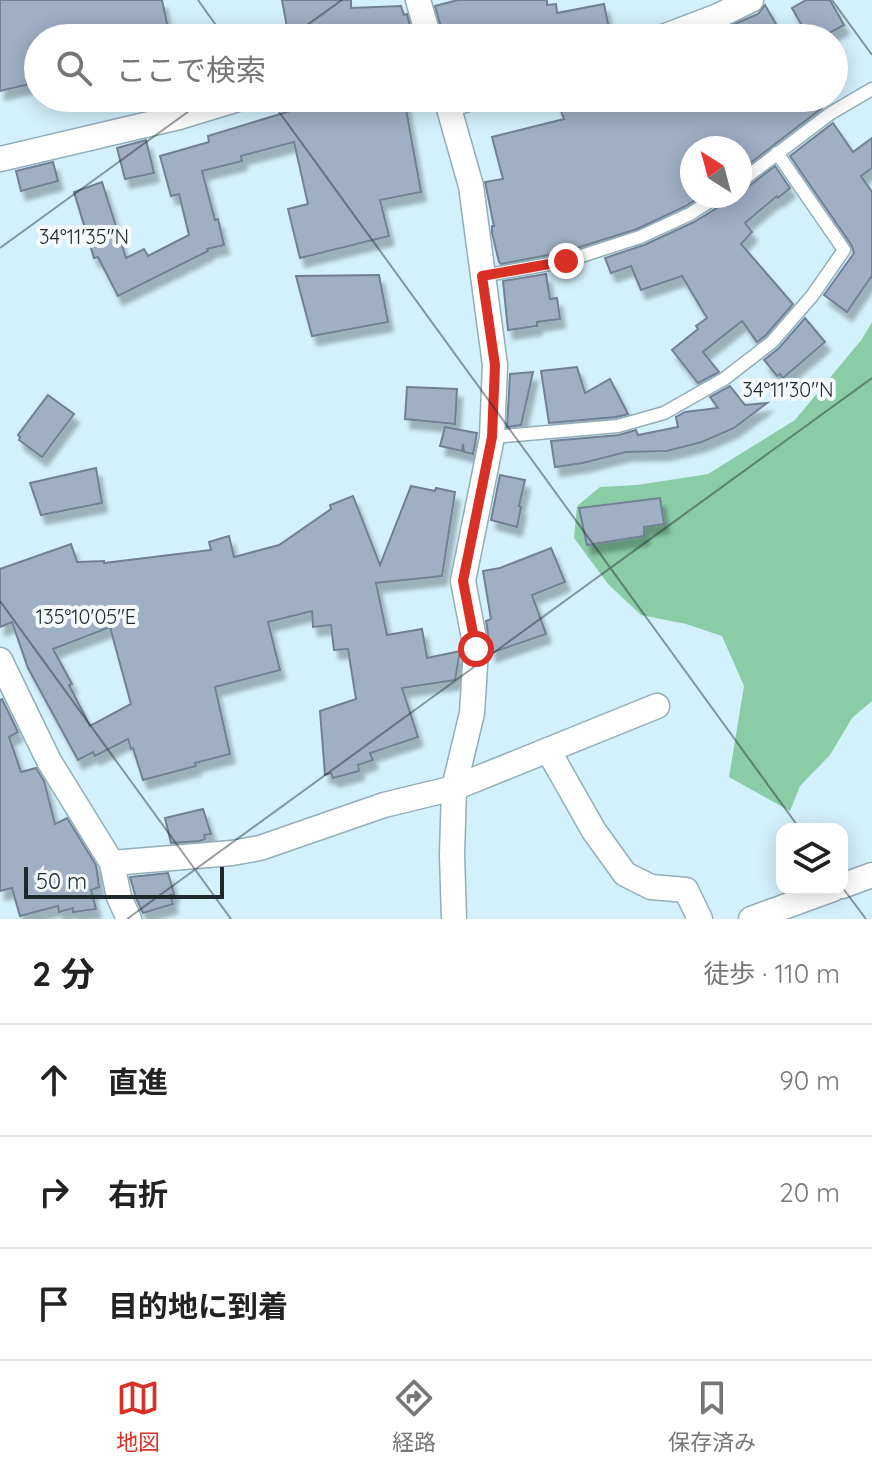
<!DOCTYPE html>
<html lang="ja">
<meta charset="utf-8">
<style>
body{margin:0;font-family:Quicksand,"Noto Sans JP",sans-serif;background:#f2f2f2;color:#222}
.controls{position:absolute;right:24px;bottom:24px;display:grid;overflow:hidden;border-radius:16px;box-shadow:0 4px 20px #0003}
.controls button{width:72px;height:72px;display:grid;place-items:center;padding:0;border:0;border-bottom:2px solid #e0e0e0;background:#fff;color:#222;font:40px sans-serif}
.compass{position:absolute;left:680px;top:136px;width:72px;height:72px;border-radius:50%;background:#fff;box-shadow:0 4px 20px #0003;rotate:324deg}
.scale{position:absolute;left:24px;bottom:20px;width:200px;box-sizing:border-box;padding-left:8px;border:4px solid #1e292d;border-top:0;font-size:22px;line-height:28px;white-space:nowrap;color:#1e292d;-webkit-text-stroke:6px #f4fafc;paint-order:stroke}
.stop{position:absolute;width:24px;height:24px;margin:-18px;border:6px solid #d93025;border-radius:50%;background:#fff}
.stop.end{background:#d93025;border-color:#fff;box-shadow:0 2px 8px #0008}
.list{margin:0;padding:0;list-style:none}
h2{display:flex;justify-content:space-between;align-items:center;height:104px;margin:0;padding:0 32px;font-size:34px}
h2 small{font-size:26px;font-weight:400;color:#767676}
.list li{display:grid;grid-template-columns:52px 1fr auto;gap:24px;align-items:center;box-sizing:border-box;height:112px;padding:0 32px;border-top:2px solid #e0e0e0}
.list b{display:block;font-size:30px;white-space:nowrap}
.list em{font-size:26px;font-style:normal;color:#767676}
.icon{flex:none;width:44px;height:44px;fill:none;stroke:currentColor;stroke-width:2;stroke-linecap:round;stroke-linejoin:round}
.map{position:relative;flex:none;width:872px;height:919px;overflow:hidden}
.search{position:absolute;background:#fff;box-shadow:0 4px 20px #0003;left:24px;right:24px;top:24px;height:88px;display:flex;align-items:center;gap:20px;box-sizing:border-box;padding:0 28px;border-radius:44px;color:#767676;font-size:30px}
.sheet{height:440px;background:#fff}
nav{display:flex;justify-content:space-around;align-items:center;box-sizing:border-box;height:112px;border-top:2px solid #e0e0e0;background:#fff;font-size:22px;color:#767676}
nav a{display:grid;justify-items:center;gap:4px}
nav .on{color:#d93025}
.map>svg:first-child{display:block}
.green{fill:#89cca6}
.building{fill:#9fafc4;stroke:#718094;stroke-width:2;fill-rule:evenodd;filter:url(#shadow)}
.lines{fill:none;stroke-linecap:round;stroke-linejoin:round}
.service-casing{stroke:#91aeb9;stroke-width:15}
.minor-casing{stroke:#91aeb9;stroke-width:27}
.service{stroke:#fff;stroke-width:12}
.minor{stroke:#fff;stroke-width:24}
.route{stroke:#d93025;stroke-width:10}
.ticks{fill:none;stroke:#1e292d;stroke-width:2;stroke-opacity:0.45}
.ticks-label{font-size:20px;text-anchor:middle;fill:#1e292d;stroke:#f4fafc;stroke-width:8;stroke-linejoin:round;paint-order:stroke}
</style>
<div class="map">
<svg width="872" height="919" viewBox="0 0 872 919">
<defs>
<filter id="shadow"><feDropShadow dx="5" dy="9" stdDeviation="2" flood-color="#0004"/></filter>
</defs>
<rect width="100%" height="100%" fill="#d3f1fd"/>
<path class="green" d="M872,322V701L852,718L830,755L800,786L790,811L729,777L744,686L722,636L686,624L641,615L608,584L574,538L577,506L600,487L637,485L708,474L795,420L862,339Z"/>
<g class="building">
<path d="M0,0H162L170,38H38V82L0,91Z"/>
<path d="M282,0H351V8L401,6L404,15L407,14L413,38H289Z"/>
<path d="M458,0H547V5L556,4L557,13L604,4L609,29L566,38H444L435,6Z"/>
<path d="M806,0H830L844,25L820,38H809L792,8Z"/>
<path d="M765,5L784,38H702L758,14Z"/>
<path d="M287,98H404L421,192L380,200L389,236L300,258L288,209L308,204L294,142L241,156L242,161L202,171L215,220L218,219L224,245L207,249L208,251L118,296L98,257L94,258L74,192L102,182L126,258L144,249L148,256L189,235L179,194L171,196L160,156L209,142L208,136L290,111Z"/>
<path d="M556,98H815L822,108L740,171V148H692V196H701L686,206L637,229L564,252L501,264L499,262L492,233V226H494L485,182L503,179L492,137L564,119Z"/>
<path d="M833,123L853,152L872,138V168L861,176L872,192V278L871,277L847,312L824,295L854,253L852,246L790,156Z"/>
<path d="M146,140L154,173L125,179L117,148Z"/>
<path d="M53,162L58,181L21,191L16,171Z"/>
<path d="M775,166L790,188L778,198L777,196L745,223L752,232L741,244L793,304L766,335L757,342L742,321L703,352L719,372L698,383L672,350L698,329L696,326L707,318L682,276L641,290L631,266L611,273L605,258L644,245L694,222L723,204L727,196H740V191L745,189Z"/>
<path d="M546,274L550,299L557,298L560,319L537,322V326L508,330L503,281Z"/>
<path d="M379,275L388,322L312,336L296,276Z"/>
<path d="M805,318L825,342L783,378L780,374L777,376L764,360L779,348Z"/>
<path d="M577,367L585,393L610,379L628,414L616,417L549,423L541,371Z"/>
<path d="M533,372L521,425L507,427L510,374Z"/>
<path d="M730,386L745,405L767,403L734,428L702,442L667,451L626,452L583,463L555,467L551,441L619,435L636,430L638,435L678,427L676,417L685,412L718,408L710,397Z"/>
<path d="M407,387L457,389L455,424L405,419Z"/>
<path d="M48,395L74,414L42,457L19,440L20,437L18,435Z"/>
<path d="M445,427L477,433L473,454L464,452L463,444L462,451L440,446Z"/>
<path d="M96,468L102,503L41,515L30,483Z"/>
<path d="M500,475L525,480L519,506L521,507L517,527L491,520Z"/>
<path d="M411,486L435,491L436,488L455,492L442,576L376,583L387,635L422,629L427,658L460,651L455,680L402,688L418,737L370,753L373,760L358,765L359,771L333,778L331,773L325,775L320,711L356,699L348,649L334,650L331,625L313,627L312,611L268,622L280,670L215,687L230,754L195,763L196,766L143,780L133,748L131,749L128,739L95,756L93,752L78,760L28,668L12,622L0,627V569L71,544L77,562L104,561V563L211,550L209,542L229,536L234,557L279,545L331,509L330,505L353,496L380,565ZM110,627L131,704L90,726L69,685L72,684L53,649Z"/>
<path d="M660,498L664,524L644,527V536L587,545L579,508Z"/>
<path d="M551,548L565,582L532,595L546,634L491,653L486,621L491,619L483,571L500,568Z"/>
<path d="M2,699L18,732L9,737L21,772L36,768L44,781L55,824L67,818L96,865L99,887L91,890L96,909L73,912V908L59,912L58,906L20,916L12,888L0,891V700Z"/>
<path d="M203,809L211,834L204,835L205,839L200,841L171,843L165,818Z"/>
<path d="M168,873L174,894L170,895L173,904L143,913L136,898L130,877Z"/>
</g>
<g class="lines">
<g class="service-casing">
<g id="service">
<path d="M740,182L831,113L872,89"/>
<path d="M482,276L566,261L640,237L690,214L718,196"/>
<path d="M492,437L618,426L664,413L724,379L772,342L812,296L844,250L777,153"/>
</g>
</g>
<g class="minor-casing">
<g id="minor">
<path d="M418,0L429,38"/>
<path d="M660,38L718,16L751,0"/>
<path d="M446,98L471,186L495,365L492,437L463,581L476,649L472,713L454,788L452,855L454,919"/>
<path d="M448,105L471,98"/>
<path d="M0,159L179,117L241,98"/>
<path d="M0,660L49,761L112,863L119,897L129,919"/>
<path d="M548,750L594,831L625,874L651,887L686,890L700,919"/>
<path d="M112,863L232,853L260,848L384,805L454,788L657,706"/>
<path d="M842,886L872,875"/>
<path d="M751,919L833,889"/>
</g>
</g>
<use href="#service" class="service"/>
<use href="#minor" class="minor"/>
</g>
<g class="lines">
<path class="route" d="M476,649L463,581L492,437L495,365L482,276L566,261"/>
</g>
<path class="ticks" d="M198,0L225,38M832,0L872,55M289,38L342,0M269,98L800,829M0,248L207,98M0,601L231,919M842,887L866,919M127,919L872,378"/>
<g class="ticks-label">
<text x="84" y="244">34°11'35"N</text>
<text x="788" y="397">34°11'30"N</text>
<text x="86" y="624">135°10'05"E</text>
</g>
</svg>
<div class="controls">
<button><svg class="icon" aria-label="layers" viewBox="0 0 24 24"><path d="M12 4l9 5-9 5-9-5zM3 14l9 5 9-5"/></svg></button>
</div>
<svg class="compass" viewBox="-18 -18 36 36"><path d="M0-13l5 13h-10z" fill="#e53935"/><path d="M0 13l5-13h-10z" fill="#767676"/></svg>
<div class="scale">50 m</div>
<div class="stop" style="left:476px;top:649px"></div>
<div class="stop end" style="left:566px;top:261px"></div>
<div class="search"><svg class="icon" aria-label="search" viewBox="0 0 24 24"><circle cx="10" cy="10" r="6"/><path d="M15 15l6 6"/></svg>ここで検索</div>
</div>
<section class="sheet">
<h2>2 分<small>徒歩 · 110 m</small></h2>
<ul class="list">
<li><svg class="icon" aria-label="ahead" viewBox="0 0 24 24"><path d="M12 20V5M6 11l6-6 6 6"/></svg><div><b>直進</b></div><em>90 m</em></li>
<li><svg class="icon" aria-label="right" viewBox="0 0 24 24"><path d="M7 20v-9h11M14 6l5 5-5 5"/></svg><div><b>右折</b></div><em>20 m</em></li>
<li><svg class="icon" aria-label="arrive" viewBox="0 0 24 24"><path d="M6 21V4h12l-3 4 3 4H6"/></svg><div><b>目的地に到着</b></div></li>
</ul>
</section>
<nav>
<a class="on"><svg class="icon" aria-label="map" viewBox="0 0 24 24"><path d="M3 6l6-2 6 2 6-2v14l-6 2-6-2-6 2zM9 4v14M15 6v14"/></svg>地図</a>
<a><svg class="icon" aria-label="directions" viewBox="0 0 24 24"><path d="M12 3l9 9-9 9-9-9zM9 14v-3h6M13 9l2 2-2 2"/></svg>経路</a>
<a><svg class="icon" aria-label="saved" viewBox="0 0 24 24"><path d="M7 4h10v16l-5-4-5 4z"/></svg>保存済み</a>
</nav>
